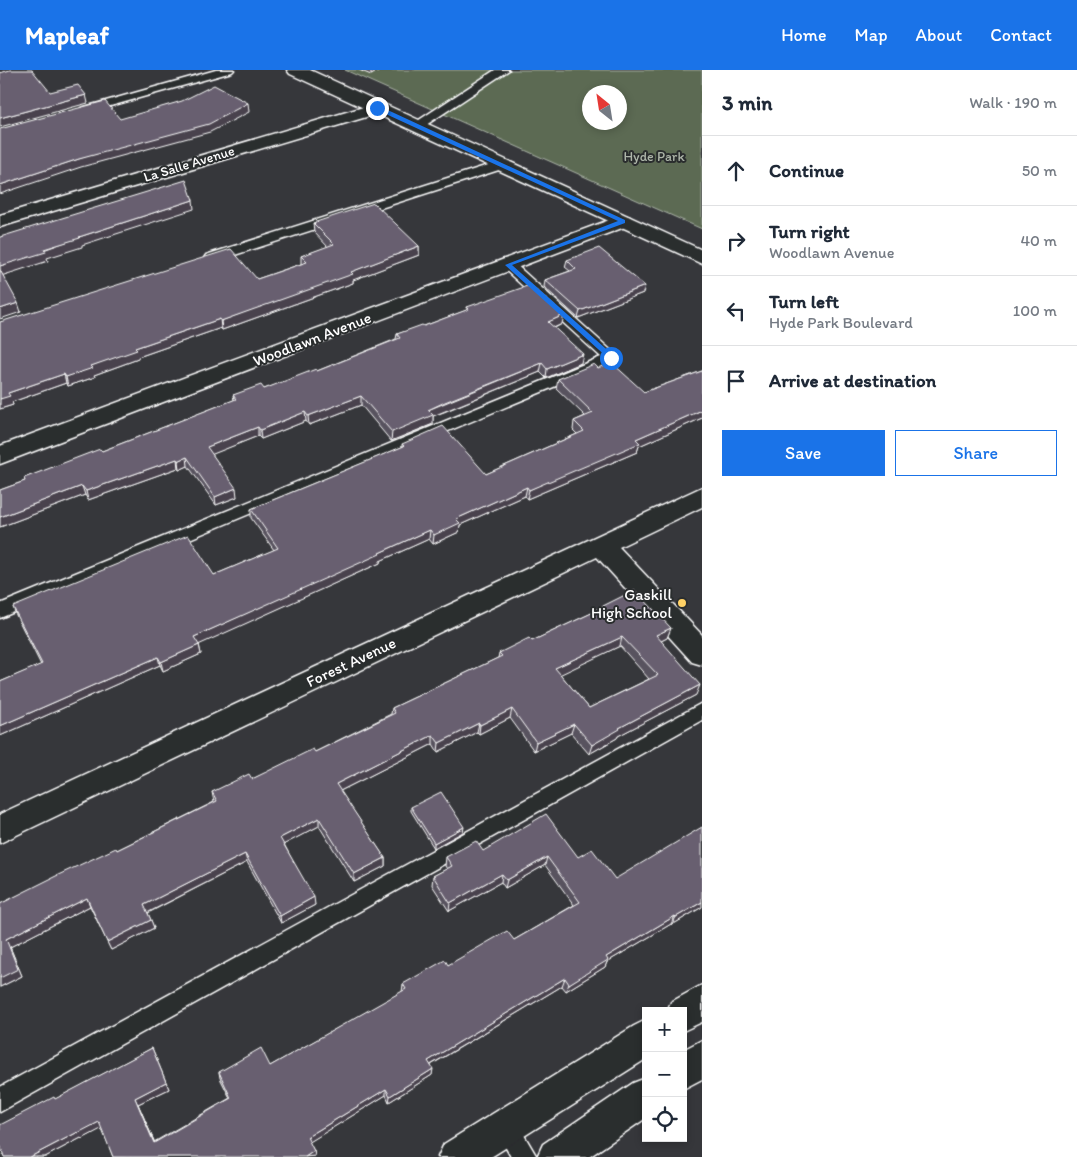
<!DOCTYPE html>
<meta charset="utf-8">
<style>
body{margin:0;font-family:Itim,sans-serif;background:#f6f6f7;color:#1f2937}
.controls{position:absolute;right:15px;bottom:15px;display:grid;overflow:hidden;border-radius:0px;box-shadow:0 2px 8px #0003}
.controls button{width:45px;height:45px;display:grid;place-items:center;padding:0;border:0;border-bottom:1px solid #e0e1e3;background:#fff;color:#1f2937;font:25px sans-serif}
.compass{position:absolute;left:582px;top:15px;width:45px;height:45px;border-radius:50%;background:#fff;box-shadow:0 2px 8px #0003;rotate:330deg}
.stop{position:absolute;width:15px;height:15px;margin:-11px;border:4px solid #1a73e8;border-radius:50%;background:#fff}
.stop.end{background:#1a73e8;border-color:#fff;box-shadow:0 1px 5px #0008}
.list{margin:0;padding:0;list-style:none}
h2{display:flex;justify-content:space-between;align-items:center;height:65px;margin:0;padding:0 20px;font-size:21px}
h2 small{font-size:16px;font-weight:400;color:#747a83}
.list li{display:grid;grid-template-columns:32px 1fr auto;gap:15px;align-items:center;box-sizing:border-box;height:70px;padding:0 20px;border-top:1px solid #e0e1e3}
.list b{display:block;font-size:19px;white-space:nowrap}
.list p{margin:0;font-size:16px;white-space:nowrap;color:#747a83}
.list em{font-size:16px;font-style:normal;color:#747a83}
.actions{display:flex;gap:10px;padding:15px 20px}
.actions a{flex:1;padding:11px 0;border:1px solid #1a73e8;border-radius:0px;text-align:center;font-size:18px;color:#1a73e8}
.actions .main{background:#1a73e8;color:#fff}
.icon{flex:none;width:28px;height:28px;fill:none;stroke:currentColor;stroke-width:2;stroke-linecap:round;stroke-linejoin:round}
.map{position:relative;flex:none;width:702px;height:1087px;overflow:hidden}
header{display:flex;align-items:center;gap:30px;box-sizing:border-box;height:70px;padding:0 25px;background:#1a73e8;color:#fff}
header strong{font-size:24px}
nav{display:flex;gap:28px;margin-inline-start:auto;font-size:18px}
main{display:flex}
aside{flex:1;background:#fff}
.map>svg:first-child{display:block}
.green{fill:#5b6b53;stroke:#adb5a9;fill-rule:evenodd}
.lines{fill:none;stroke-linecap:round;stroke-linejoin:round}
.lane-casing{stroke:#fff;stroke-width:3}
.street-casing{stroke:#fff;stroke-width:3}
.secondary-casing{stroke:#fff;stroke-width:3}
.lane{fill:#2a2d2e;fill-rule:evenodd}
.street{fill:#2a2d2e;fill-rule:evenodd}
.secondary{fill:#2a2d2e;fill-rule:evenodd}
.wall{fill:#59525f;stroke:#fff;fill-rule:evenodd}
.shaded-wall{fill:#48424e;stroke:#fff}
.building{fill:#675f6f;stroke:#fff;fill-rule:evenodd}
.route{fill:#1a73e8}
.poi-dot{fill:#ffd166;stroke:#2a2d2e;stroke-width:2}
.labels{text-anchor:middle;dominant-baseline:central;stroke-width:4;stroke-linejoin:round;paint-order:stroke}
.far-park-label{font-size:14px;fill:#adb5a9;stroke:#2a2d2e}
.far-street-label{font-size:14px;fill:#fff;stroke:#2a2d2e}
.street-label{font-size:16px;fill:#fff;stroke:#2a2d2e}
.poi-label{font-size:16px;fill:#fff;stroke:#2a2d2e;text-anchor:end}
</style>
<header>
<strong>Mapleaf</strong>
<nav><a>Home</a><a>Map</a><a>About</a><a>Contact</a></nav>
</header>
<main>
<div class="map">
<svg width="702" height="1087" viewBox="0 0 702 1087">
<rect width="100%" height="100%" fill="#36373b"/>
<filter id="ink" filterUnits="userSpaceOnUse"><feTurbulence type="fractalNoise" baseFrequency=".02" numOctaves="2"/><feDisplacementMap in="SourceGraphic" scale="10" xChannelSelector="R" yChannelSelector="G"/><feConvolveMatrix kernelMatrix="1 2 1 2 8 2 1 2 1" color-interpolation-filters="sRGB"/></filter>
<g filter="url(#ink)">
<path class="green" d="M345,0H702V159ZM590,22H620V52H590Z"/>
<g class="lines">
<g class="lane-casing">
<g id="lane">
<path d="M216,0H234L232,2L89,42L85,43L79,40L81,38Z"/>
<path d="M495,0H509L420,59L416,60L410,56Z"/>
<path d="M501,91L507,95L505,98L216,191H206L204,188L206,185Z"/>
<path d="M508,191L513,192L616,285L618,288L616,291L0,548V534L601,287L503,198L501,195Z"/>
<path d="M702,633V650L0,1042V1017Z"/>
<path d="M506,1044L514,1048L537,1087H511L494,1056L498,1048Z"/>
</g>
</g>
<g class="street-casing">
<g id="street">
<path d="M377,33L383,34L386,38L383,42L0,157V145Z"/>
<path d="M623,145L630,147L633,151L630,155L0,394V376Z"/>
<path d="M702,417V437L619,477L702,565V595L692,592L597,487L0,773V744Z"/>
<path d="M702,915V952L683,961V941H667L671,932Z"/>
<path d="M646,950V989L491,1087H438L444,1074L634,956Z"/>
<path d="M702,970V1009L683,1019V980Z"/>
<path d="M646,1008V1048L589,1087H537L543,1074L633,1013Z"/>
</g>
</g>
<g class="secondary-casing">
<path id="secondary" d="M287,0H310L702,180V194L290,4Z"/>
</g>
<use href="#lane" class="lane"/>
<use href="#street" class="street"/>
<use href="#secondary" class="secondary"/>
</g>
<g class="wall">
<path d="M359,0H380L371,5Z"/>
<path d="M313,153L419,176V185L353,210V213L222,260L221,258L138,287V289L94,305L95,307L68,316L66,313L12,332L13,335L0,339V252L257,209L301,194V186L328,177L314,162Z"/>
<path d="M567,190L643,223L578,248L544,217L545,210L570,201L565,197Z"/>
<path d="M467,237L562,254L555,258L581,293L546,308L540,302L444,342L433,346V354L391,371L361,335L309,355L306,351L261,369L258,366L212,384L237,427L216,435L188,396L179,400L178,398L88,430L85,425L0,457V420L25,411L24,408L102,381L234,330L233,325L264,319L317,301L396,269L397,264L424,256L467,240Z"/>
<path d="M598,298L644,322L702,301V348L639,376L637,382L527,429L525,426L460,455L459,462L433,474L429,469L380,491V493L199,574L201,584L163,601L160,595L0,666V612L41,595L16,545L13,537L214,505L274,480L251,448V439L402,377V374L486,404L577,364L573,360L574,351L585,346L556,318L558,309Z"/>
<path d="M597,539L671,558L667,568L661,571L696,625L618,666L617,668L589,684L571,663L534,681L510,648L479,664L477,662L438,682L433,674L340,721L385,788V796L354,812L319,756L284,774L315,835L281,853L247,792L148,843L154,858L111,880L90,836L10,877L22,906L0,917V834L117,780L214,732L212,722L252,709L315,682L391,644L392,638L498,588L499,583L532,571L596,541ZM620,576L649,609L589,638L560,604Z"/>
<path d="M411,737L463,762L434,778L411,741Z"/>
<path d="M483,781L578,787L615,809L702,837L672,855L671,854L607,892L605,897L566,921L562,916L431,995L432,1005L389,1032L386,1025L309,1072L314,1081L315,1086L113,1087L102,1058L82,1069L81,1068L45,1087H4L56,1029L152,978L169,1019L138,1034L154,1072L230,1028L220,1008L219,1002L270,996L402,922L403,914L448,895L514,870L574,835L545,795L505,818L501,812L449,841L432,815L433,806L447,799L445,796L446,787Z"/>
</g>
<g class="shaded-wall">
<path d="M371,0H380L371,5Z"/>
<path d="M86,25L88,33L0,57V48Z"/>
<path d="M248,33L249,42L210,62L81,97L0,124V115Z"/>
<path d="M193,130L194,139L82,175V177L47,188L48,191L1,206L0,196L79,167Z"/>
<path d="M419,176V185L353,210V213L222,260L221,251Z"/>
<path d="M645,216L643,223L578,248L580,241Z"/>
<path d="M18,233L21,242L0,249V239Z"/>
<path d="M564,245L562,254L547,261L548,252Z"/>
<path d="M220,249L221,258L138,287V289L94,305L95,307L68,316L66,307L91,296L135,278Z"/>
<path d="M583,284L581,293L546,308L547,299Z"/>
<path d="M542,293L540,302L433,346V354L391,371L392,362L428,340Z"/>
<path d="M64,304L66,313L12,332L13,335L0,339V329L8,323Z"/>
<path d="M361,326V335L309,355L308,346Z"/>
<path d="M702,340V348L639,376L637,382L527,429L529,420L636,369Z"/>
<path d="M305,342L306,351L261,369L260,360Z"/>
<path d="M258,357V366L208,386L207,377Z"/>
<path d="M187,387L188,396L179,400L178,391Z"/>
<path d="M177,389L178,398L88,430L86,421Z"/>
<path d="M82,416L85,425L0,457V447Z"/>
<path d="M527,417L525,426L460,455L459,462L433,474L434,465L456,449Z"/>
<path d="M236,418L237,427L216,435L215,427Z"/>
<path d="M430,460L429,469L380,491V493L196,576L194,567L379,483Z"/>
<path d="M671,558L667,568L653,575L656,565Z"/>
<path d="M622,567L620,576L553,608L555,598Z"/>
<path d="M199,575L201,584L163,601L161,592Z"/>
<path d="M158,587L160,595L0,666V656Z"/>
<path d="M700,615L696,625L618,666L617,668L589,684L592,675L619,658Z"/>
<path d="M512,639L510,648L479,664L480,655Z"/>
<path d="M479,653L477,662L438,682L439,673Z"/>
<path d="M574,654L571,663L534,681L536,672Z"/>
<path d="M433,665V674L336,723V714Z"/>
<path d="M319,748V756L281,776L280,768Z"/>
<path d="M464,757L463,762L434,778V773Z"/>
<path d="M245,784L247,792L147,843L144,835Z"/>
<path d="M547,787L545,795L505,818L507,810Z"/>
<path d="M385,788V796L354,812V804Z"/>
<path d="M502,804L501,812L449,841L450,833Z"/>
<path d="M314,827L315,835L281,853L280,846Z"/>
<path d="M87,828L90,836L10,877L22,906L0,917V908L6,869Z"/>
<path d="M702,832V837L672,855L676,847Z"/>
<path d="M675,846L671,854L607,892L605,897L566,921L569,914L606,887Z"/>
<path d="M151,850L154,858L111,880L107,872Z"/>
<path d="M565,908L562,916L427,997L428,991Z"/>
<path d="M433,999L432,1005L389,1032L390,1026Z"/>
<path d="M166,1012L169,1019L138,1034L157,1078L135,1028Z"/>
<path d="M386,1019V1025L308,1073L307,1067Z"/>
<path d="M99,1052L103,1058L82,1069L81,1068L45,1087H30L78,1062Z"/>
<path d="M314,1081L315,1086L305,1087Z"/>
</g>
<g class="building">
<path d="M10,0H32L50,22L78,15L86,25L0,48V3Z"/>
<path d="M214,15L248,33L209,54L79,89L0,115V59L105,31L120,49L182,31Z"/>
<path d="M186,110L193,130L79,167L80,168L44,179L46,182L0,196V167Z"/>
<path d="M374,133L419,176L351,202L353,204L221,251L220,249L135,278L137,280L91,296L93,298L66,307L64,304L8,323L10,326L0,329V252L231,179L257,209L307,192L301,186L334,174L313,153Z"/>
<path d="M599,178L645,216L580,241L545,210L576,199L567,190Z"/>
<path d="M0,200L18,233L0,239Z"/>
<path d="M530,215L564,245L548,252L583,284L547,299L542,293L445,332L428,340L433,345L392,362L361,326L308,346L305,342L260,360L258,357L207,377L236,418L215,427L187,387L178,391L177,389L86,421L82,416L0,447V420L25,411L24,408L100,379L102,381L236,329L233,325L261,315L264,319L316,299L317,301L400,268L397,264L422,255L424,256L469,239L467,237Z"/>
<path d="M611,292L644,322L702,301V340L636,369L640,373L529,420L527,417L456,449L460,453L434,465L430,460L379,483L380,484L194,567L199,575L161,592L158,587L0,656V612L42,594L13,537L188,465L214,505L278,478L251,439L404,376L402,374L443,356L486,404L584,361L574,351L593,343L558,309L594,294L598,298Z"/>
<path d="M635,520L671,558L656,565L700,615L619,658L620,659L592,675L574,654L536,672L512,639L480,655L479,653L439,673L433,665L336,714L385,788L354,804L319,748L280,768L314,827L280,846L245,784L144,835L151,850L107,872L87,828L6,869L18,899L0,908V834L56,806L116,778L117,780L217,731L212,722L249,704L252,709L313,679L315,682L395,643L392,638L502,586L499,583L529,568L532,571L598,540L597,539ZM622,567L658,605L589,638L555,598Z"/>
<path d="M441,722L464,757L434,773L411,737Z"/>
<path d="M546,744L578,787L592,779L615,809L702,757V832L676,847L675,846L606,887L608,890L569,914L565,908L428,991L433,999L390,1026L386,1019L307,1067L314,1081L305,1087H113L99,1052L78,1063V1062L30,1087H4L0,1074V1055L54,1027L55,1029L152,978L166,1012L135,1028L154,1073L231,1028L219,1002L261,978L270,996L406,919L403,914L445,890L448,895L507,861L514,870L580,832L547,787L507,810L502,804L450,833L433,806L452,796L446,787L476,771L483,781Z"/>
</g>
</g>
<path class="route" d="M375,36H379L625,150V153L512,195L614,286V289H609L505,195L618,151L375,39Z"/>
<circle class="poi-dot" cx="682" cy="533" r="5"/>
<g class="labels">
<g class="far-park-label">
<text x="654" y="86">Hyde Park</text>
</g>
<g class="far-street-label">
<text transform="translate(189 94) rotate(-17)">La Salle Avenue</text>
</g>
<g class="street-label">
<text transform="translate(312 269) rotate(-21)">Woodlawn Avenue</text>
<text transform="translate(351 592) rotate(-25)">Forest Avenue</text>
</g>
<g class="poi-label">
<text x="672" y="524">Gaskill<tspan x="672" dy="18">High School</tspan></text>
</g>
</g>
</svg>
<div class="controls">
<button>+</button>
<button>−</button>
<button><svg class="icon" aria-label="locate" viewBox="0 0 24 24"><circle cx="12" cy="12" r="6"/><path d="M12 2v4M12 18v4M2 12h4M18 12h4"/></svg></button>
</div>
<svg class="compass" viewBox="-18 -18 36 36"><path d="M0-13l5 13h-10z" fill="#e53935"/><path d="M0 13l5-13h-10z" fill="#747a83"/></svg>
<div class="stop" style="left:611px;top:288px"></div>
<div class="stop end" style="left:377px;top:38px"></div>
</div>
<aside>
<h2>3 min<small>Walk · 190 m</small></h2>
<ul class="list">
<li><svg class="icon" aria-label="ahead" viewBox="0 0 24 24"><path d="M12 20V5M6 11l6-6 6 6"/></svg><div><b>Continue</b></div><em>50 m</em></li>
<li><svg class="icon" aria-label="right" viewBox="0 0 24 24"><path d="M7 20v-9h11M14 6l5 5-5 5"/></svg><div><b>Turn right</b><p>Woodlawn Avenue</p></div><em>40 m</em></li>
<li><svg class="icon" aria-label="left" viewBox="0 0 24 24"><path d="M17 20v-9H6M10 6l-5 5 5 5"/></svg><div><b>Turn left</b><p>Hyde Park Boulevard</p></div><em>100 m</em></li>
<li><svg class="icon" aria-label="arrive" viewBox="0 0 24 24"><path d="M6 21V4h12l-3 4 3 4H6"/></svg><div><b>Arrive at destination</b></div></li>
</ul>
<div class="actions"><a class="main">Save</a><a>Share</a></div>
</aside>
</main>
